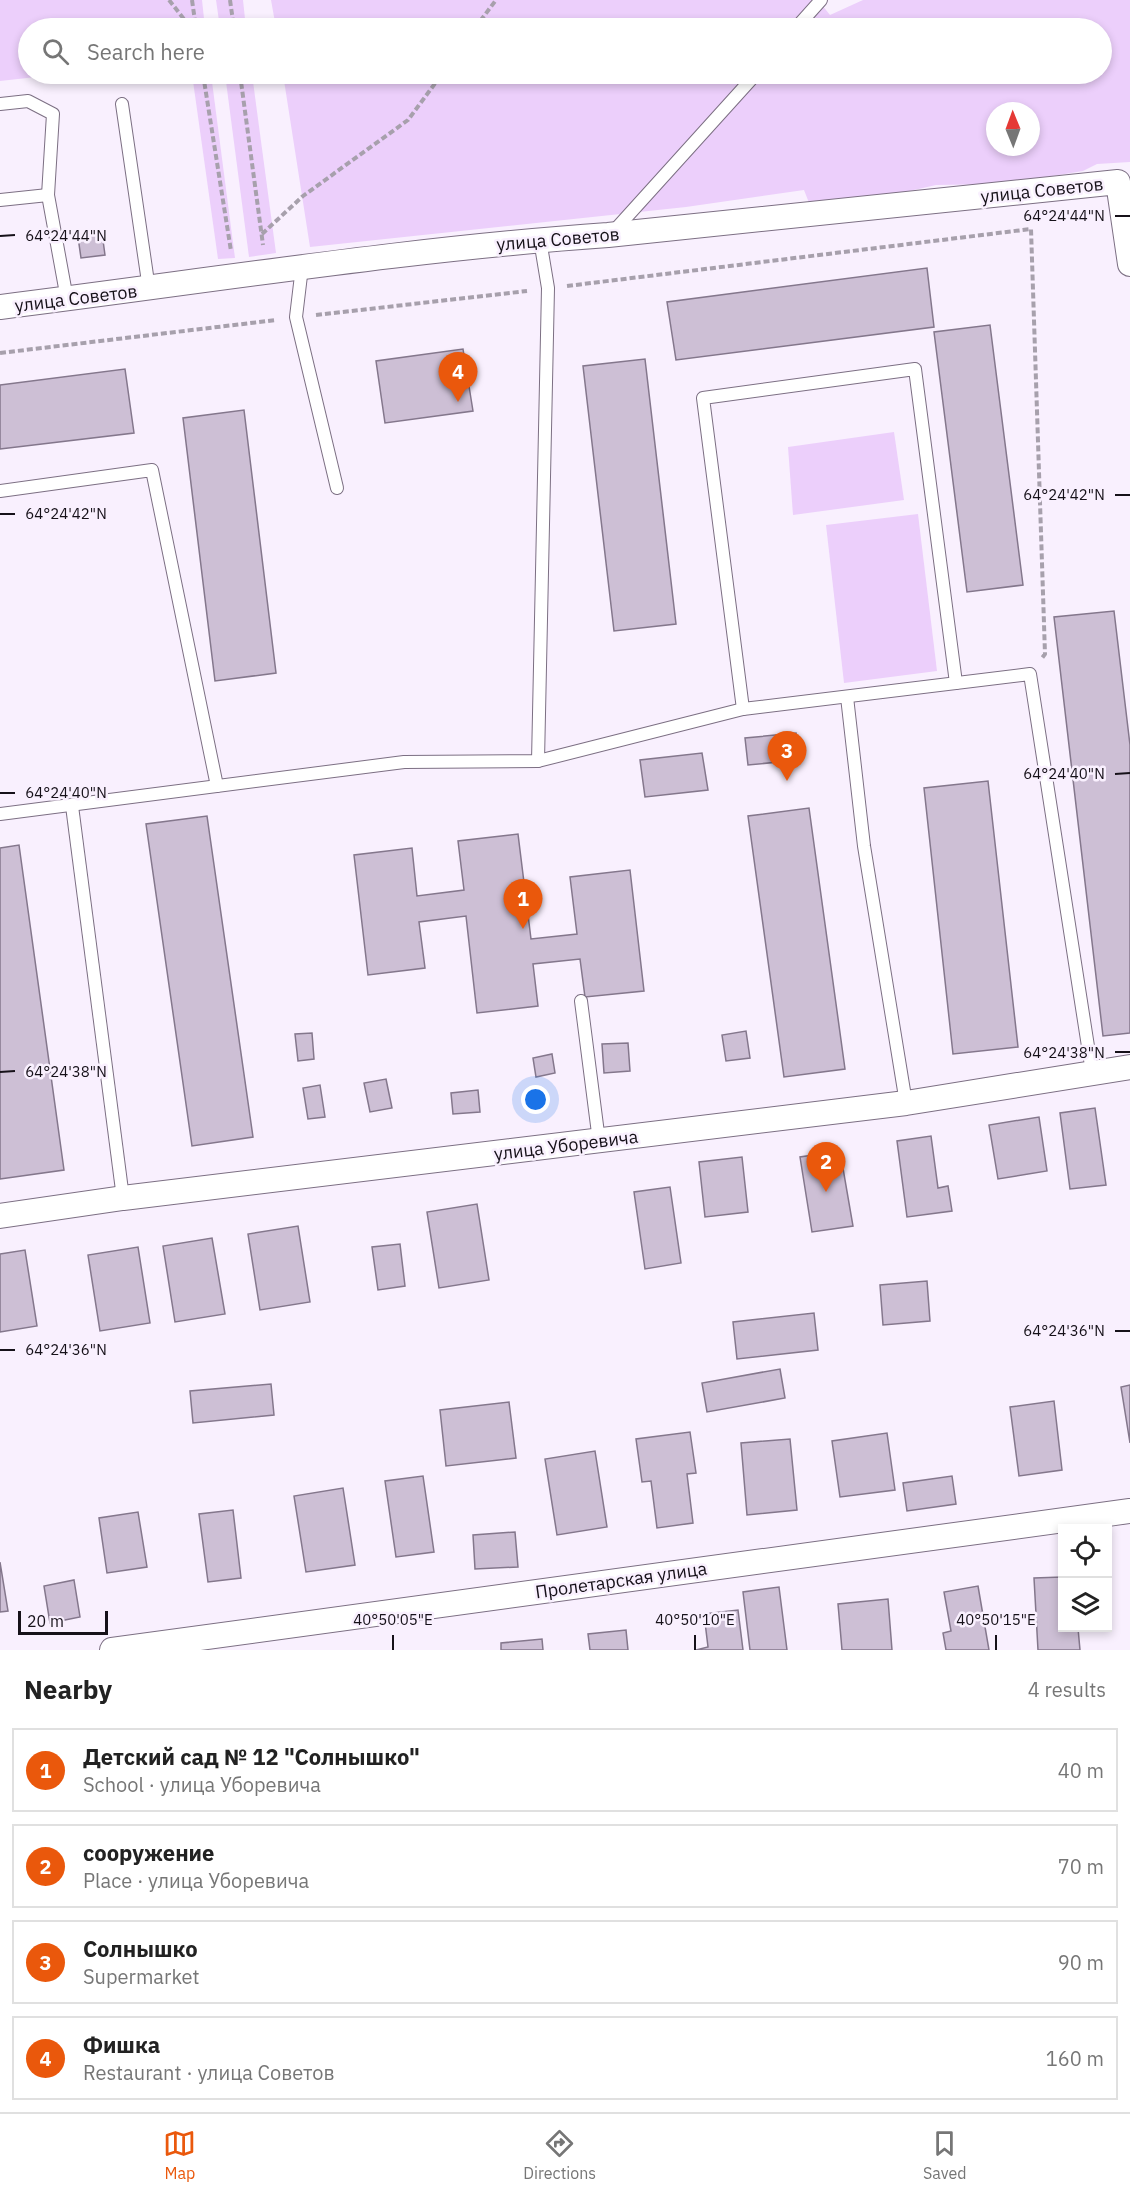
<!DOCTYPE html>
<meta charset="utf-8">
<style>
body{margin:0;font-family:"IBM Plex Sans",sans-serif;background:#f6f6f6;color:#222}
.controls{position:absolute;right:18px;bottom:18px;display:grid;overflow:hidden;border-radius:0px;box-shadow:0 3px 9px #0003}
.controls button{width:54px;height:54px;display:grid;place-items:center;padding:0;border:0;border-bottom:2px solid #e0e0e0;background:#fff;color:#222;font:30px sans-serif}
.compass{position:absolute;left:986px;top:102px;width:54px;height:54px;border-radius:50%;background:#fff;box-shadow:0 3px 9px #0003;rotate:359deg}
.scale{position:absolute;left:18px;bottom:15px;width:90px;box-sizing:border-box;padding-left:6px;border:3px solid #161119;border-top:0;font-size:16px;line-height:21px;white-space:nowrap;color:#161119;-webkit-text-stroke:4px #f9f0fe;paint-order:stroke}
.you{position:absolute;left:536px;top:1100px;width:21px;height:21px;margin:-15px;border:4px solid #fff;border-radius:50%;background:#1a73e8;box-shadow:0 0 0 9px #1a73e833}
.badge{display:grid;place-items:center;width:39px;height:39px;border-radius:50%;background:#ea580c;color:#fff;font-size:20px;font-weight:700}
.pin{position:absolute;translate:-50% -50px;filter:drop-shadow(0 2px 3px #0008)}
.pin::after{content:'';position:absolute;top:32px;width:21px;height:18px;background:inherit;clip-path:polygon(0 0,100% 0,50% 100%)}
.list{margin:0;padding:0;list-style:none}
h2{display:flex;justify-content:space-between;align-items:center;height:78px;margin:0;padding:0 24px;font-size:26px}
h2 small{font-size:20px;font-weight:400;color:#767676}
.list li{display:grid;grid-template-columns:39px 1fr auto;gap:18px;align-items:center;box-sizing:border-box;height:84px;margin:0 12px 12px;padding:0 12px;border:2px solid #e0e0e0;border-radius:0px}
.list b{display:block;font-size:22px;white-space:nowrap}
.list p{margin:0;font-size:20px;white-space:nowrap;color:#767676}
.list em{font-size:20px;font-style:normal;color:#767676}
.icon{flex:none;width:33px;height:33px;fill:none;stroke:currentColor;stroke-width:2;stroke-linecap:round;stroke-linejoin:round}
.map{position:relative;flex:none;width:1130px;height:1650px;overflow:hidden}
.search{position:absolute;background:#fff;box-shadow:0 3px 9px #0003;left:18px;right:18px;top:18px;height:66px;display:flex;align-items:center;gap:15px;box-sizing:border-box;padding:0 21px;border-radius:33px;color:#767676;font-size:22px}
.sheet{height:462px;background:#fff}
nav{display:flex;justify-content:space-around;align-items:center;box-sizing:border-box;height:84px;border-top:2px solid #e0e0e0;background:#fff;font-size:16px;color:#767676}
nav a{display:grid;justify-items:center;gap:3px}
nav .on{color:#ea580c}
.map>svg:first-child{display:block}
.green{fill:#eccffb;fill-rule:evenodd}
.building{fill:#cdbfd5;stroke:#84778c;stroke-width:1.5}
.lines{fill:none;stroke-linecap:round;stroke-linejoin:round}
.lane-casing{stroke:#7c6f83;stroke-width:14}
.street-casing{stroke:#7c6f83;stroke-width:26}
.path{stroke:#a7a0ac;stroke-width:4;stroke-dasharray:6 3;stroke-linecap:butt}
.lane{stroke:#fff;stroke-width:12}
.street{stroke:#fff;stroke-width:24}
.ticks{fill:none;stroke:#161119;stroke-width:2}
.labels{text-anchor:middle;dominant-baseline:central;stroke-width:5;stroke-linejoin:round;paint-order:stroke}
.street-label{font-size:18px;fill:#161119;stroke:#f9f0fe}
.ticks-label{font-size:15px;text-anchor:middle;fill:#161119;stroke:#f9f0fe;stroke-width:5;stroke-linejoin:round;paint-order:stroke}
</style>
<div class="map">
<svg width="1130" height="1650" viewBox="0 0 1130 1650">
<rect width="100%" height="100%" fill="#f9f0fe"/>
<g class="green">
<path d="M0,0H202L205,28H28V74H63L0,81Z"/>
<path d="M216,0H243L246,28H220Z"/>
<path d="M271,0H818L830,15L863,0H1130V162L1097,164L1083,171L1003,184L936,185L813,213L804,190L686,207L310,247L283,74H1102V28H276ZM995,111H1031V147H995Z"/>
<path d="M192,74H211L235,258L218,259Z"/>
<path d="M225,74H252L276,253L249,257Z"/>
<path d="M894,432L904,500L793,515L788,447Z"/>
<path d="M918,514L937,671L844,683L826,525Z"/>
</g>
<g class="building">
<path d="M102,233L105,255L81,258L78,237Z"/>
<path d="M927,268L934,327L676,360L667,302Z"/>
<path d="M990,325L1023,585L967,592L934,332Z"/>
<path d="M463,349L473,411L385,423L376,361Z"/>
<path d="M645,359L676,624L614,631L583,366Z"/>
<path d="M125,369L134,433L0,449V385Z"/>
<path d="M244,410L276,673L215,681L183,418Z"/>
<path d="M1114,611L1130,745V1033L1103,1036L1054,617Z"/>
<path d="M796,733L799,760L748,765L745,738Z"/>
<path d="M702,753L708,790L645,797L640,760Z"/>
<path d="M988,781L1018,1047L953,1054L924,788Z"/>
<path d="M809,808L845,1069L784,1077L748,816Z"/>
<path d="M207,816L253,1137L192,1146L146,824Z"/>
<path d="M518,834L531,939L577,934L570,877L630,870L644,991L585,997L580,959L533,964L538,1006L477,1013L466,916L419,922L425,968L368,975L354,855L412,848L417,896L464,890L458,841Z"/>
<path d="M19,845L64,1170L0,1179V848Z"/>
<path d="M746,1031L750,1058L726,1061L722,1035Z"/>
<path d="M312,1033L314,1059L298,1061L295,1034Z"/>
<path d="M628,1043L630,1071L604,1073L602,1044Z"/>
<path d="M552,1054L555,1073L536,1077L533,1058Z"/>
<path d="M386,1079L392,1108L370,1112L364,1083Z"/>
<path d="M320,1085L325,1117L308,1119L303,1088Z"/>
<path d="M478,1090L480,1112L453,1114L451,1093Z"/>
<path d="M1095,1108L1106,1185L1070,1189L1060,1113Z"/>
<path d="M1039,1117L1047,1171L998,1179L989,1125Z"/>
<path d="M931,1136L938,1188L948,1186L952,1211L907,1217L897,1141Z"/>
<path d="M840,1151L853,1226L812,1232L800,1157Z"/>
<path d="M742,1157L748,1212L705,1217L699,1162Z"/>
<path d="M670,1187L681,1263L645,1269L634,1192Z"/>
<path d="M477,1204L489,1280L439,1288L427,1212Z"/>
<path d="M298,1226L310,1302L260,1310L248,1234Z"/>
<path d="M212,1238L225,1314L175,1322L163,1246Z"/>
<path d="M400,1244L405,1286L378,1290L372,1247Z"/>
<path d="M138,1247L150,1323L100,1331L88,1255Z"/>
<path d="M25,1250L37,1326L0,1332V1254Z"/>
<path d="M927,1281L930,1321L883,1325L880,1285Z"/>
<path d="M814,1313L818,1350L737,1359L733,1322Z"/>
<path d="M780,1369L785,1398L707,1412L702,1383Z"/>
<path d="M271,1384L274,1415L193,1423L190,1391Z"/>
<path d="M1130,1385V1443L1121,1387Z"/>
<path d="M1054,1401L1062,1470L1019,1476L1010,1407Z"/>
<path d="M509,1402L516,1458L446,1466L440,1410Z"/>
<path d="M690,1432L696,1473L687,1474L693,1523L657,1528L651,1481L642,1482L636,1439Z"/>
<path d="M887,1433L895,1490L840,1497L832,1441Z"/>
<path d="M790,1439L797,1510L747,1515L741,1443Z"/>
<path d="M595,1451L607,1527L557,1535L545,1459Z"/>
<path d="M423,1476L434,1552L396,1557L385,1481Z"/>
<path d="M952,1476L956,1504L907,1511L903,1483Z"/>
<path d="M343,1488L355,1565L306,1572L294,1496Z"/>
<path d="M233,1510L241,1578L208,1582L199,1514Z"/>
<path d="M138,1512L147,1567L107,1573L99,1518Z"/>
<path d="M515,1532L518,1567L475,1569L473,1535Z"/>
<path d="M0,1562L8,1611L0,1612Z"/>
<path d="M1062,1577V1628H1078L1080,1650H1038L1034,1578Z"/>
<path d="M74,1580L80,1617L50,1623L44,1586Z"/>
<path d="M978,1586L989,1650H946L943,1633L951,1631L944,1592Z"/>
<path d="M779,1587L787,1650H750L743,1592Z"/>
<path d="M888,1599L892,1650H842L838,1604Z"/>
<path d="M738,1610L743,1650H696L708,1647L704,1614Z"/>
<path d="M626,1630L628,1650H590L588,1634Z"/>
<path d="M542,1639L543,1650H501V1643Z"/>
</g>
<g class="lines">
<g class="lane-casing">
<g id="lane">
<path d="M796,28L821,0"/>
<path d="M0,104L28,101L53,114L48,195L67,299"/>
<path d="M122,104L149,289"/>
<path d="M0,200L48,195"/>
<path d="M614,231L756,74"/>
<path d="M302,267L296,317L337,488"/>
<path d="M0,491L152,470L217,786"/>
<path d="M847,697L864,846L906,1103"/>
<path d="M743,709L703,398L915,369L956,683"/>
<path d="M538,761L548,288L540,240"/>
<path d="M72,806L123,1198"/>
<path d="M0,814L404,762L538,761L743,709L1030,674L1092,1072"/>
<path d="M581,1001L599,1141"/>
</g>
</g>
<g class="street-casing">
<g id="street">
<path d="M0,307C202,282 405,249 608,235L1118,182L1130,264"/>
<path d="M0,1216L123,1198L906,1103L1130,1067"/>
<path d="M112,1650L1130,1511"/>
</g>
</g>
<g class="path">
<path d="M169,0L191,28"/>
<path d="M192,0L196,28"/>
<path d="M230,0L234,28"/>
<path d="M475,28L496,0"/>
<path d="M203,74L231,251"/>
<path d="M240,74L263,245"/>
<path d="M262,234L303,196L408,120L442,74"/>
<path d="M567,286L1031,229L1045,654L1042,658"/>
<path d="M316,315L527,291"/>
<path d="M0,353L276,320"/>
</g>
<use href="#lane" class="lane"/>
<use href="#street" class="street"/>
</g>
<path class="ticks" d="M1115,216H1130M0,236L15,235M1115,495H1130M0,514H15M1115,774L1130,773M0,793H15M1115,1052H1130M0,1072L15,1071M1115,1331H1130M0,1350H15M393,1635V1650M695,1635V1650M996,1635V1650"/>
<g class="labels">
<g class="street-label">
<text transform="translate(1042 190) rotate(-6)">улица Советов</text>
<text transform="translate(558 239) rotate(-5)">улица Советов</text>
<text transform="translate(76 298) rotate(-7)">улица Советов</text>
<text transform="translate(566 1145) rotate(-7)">улица Уборевича</text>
<text transform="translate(621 1580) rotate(-8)">Пролетарская улица</text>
</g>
</g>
<g class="ticks-label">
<text x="1064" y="221">64°24'44"N</text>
<text x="66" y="241">64°24'44"N</text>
<text x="1064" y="500">64°24'42"N</text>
<text x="66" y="519">64°24'42"N</text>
<text x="1064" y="779">64°24'40"N</text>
<text x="66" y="798">64°24'40"N</text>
<text x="1064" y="1058">64°24'38"N</text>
<text x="66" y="1077">64°24'38"N</text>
<text x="1064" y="1336">64°24'36"N</text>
<text x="66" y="1355">64°24'36"N</text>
<text x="393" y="1625">40°50'05"E</text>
<text x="695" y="1625">40°50'10"E</text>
<text x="996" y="1625">40°50'15"E</text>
</g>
</svg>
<div class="controls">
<button><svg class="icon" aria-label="locate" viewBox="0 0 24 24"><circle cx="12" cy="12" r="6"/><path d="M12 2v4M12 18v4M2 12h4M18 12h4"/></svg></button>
<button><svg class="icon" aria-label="layers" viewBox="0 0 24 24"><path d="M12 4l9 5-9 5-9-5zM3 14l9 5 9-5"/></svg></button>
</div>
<svg class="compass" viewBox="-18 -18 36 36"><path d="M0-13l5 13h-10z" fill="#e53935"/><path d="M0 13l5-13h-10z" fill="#767676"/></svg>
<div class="scale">20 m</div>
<div class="you"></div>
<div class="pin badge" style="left:523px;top:929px">1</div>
<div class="pin badge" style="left:826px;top:1192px">2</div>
<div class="pin badge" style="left:787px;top:781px">3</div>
<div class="pin badge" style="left:458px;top:402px">4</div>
<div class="search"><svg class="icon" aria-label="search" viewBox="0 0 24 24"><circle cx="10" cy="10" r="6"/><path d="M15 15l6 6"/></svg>Search here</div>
</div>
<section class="sheet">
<h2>Nearby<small>4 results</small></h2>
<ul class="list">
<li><span class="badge">1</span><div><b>Детский сад № 12 &quot;Солнышко&quot;</b><p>School · улица Уборевича</p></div><em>40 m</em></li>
<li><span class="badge">2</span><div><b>сооружение</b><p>Place · улица Уборевича</p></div><em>70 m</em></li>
<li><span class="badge">3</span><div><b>Солнышко</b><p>Supermarket</p></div><em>90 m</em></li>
<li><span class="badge">4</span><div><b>Фишка</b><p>Restaurant · улица Советов</p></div><em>160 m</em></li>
</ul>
</section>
<nav>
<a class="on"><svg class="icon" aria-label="map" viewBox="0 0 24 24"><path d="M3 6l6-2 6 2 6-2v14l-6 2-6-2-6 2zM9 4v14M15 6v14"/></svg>Map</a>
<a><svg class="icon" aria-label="directions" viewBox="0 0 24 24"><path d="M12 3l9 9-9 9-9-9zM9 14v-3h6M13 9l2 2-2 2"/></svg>Directions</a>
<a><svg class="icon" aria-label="saved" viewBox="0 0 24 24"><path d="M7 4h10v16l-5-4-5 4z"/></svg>Saved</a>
</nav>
